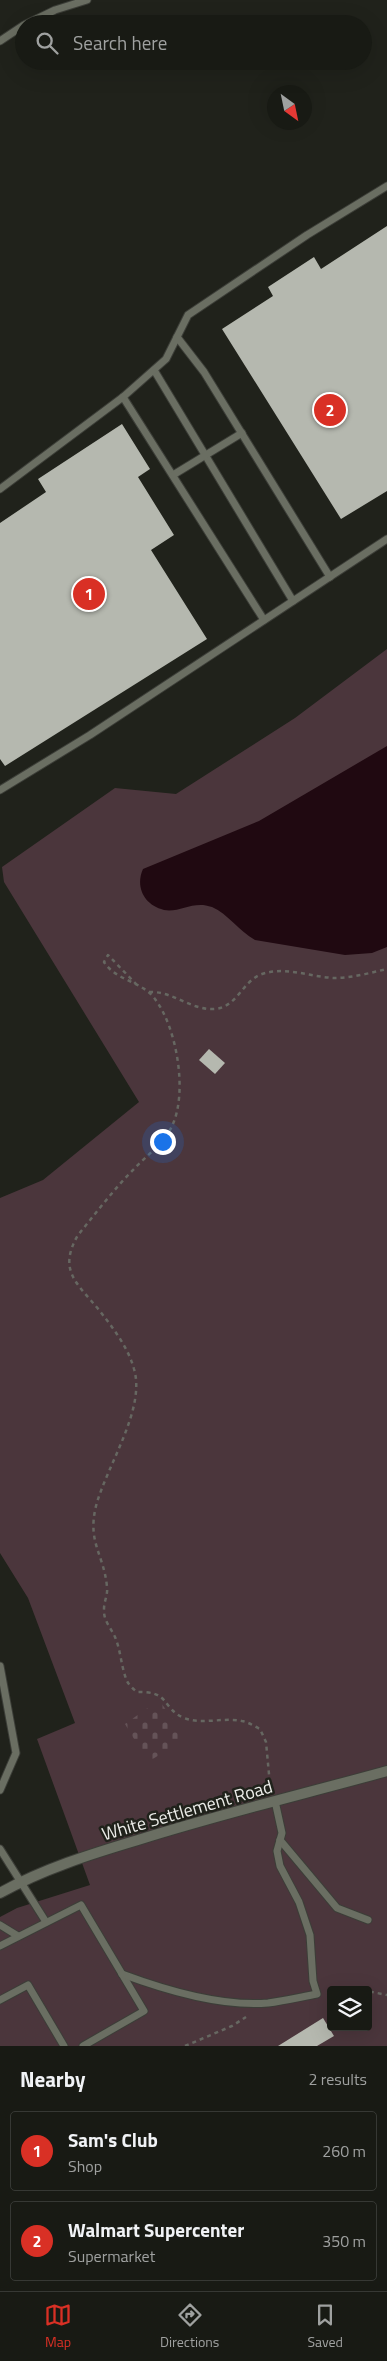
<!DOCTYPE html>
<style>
body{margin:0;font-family:"Titillium Web",sans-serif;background:#252722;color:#f1f3f6}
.controls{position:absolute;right:15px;bottom:15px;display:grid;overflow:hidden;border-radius:5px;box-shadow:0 5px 20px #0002}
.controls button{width:45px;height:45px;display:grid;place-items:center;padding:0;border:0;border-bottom:1px solid #363834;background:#181a14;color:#f1f3f6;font:25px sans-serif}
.compass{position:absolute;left:267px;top:85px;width:45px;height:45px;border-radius:50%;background:#181a14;box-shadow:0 5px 20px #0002;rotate:147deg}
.you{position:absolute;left:162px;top:1141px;width:18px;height:18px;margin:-12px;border:4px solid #fff;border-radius:50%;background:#1a73e8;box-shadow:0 0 0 8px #1a73e833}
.badge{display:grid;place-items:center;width:32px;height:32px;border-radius:50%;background:#d93025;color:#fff;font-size:16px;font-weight:700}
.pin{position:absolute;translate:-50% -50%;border:2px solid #fff;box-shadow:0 1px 5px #0006}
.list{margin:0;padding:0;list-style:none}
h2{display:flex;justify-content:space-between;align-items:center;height:65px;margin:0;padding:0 20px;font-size:21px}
h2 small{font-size:16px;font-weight:400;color:#9fa1a0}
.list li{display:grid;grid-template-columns:32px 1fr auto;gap:15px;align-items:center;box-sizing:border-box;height:80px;margin:0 10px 10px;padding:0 10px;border:1px solid #363834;border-radius:5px}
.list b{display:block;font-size:19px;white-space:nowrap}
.list p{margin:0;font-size:16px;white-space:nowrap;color:#9fa1a0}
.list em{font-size:16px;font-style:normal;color:#9fa1a0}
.icon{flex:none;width:28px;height:28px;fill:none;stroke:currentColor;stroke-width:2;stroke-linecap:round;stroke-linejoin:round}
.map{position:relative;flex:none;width:387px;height:2046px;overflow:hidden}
.search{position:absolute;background:#181a14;box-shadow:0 5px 20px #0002;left:15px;right:15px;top:15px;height:55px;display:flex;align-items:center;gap:12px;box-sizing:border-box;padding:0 18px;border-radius:28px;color:#9fa1a0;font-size:19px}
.sheet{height:245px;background:#181a14}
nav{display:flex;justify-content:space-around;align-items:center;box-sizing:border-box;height:70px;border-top:1px solid #363834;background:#181a14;font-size:14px;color:#9fa1a0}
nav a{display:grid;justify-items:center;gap:2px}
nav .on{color:#d93025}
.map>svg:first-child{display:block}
.grass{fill:#4b363c;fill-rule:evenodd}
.cemetery{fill:url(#cemetery-stones)}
.water{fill:#200911}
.building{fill:#b5b8af}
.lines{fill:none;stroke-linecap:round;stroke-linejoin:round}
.service-casing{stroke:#3c3e38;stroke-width:9}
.minor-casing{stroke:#3c3e38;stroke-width:12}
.path{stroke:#666761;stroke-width:2.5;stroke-dasharray:4 4;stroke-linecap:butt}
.service{stroke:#6a6e62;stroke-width:7}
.minor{stroke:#6a6e62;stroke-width:10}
.labels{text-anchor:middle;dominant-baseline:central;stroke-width:5;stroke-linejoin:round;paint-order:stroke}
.street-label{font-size:18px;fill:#ebece8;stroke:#20221b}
</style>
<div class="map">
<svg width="387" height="2046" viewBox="0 0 387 2046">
<defs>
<pattern id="cemetery-stones" width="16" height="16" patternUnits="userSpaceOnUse" patternTransform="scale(1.25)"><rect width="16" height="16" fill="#4b363c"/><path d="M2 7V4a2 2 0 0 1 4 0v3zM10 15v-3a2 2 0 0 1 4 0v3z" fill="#655358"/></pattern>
</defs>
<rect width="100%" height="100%" fill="#20221b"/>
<path class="grass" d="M387,649V2046H0V1917L17,1908L90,1885L37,1739L75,1723L28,1598L0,1553V1198L43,1180L139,1102L4,882L2,867L115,788L176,794L295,718ZM331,1990H368V2027H331Z"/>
<path class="cemetery" d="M159,1700L186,1738L148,1762L125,1724Z"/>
<path class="water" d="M387,746V947L372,953L345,955L255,940C239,931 228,914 212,907C193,900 180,913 164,910C144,905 135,887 143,869L259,821Z"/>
<g class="building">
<path d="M387,226V491L341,519L222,329L273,296L268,287L314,257L321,269Z"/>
<path d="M122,424L150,469L138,477L174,535L151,550L207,639L5,766L0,759V523L46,492L38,479Z"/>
<path d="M209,1049L225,1063L215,1074L199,1060Z"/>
<path d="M323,2018L334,2036L317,2046H278Z"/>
</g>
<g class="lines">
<g class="service-casing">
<g id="service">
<path d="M26,24L55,10L87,0"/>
<path d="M0,41L24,25"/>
<path d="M177,337L204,372L330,577"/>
<path d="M154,370L293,601"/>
<path d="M123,397L264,620"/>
<path d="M173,475L242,433"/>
<path d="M0,489L123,397L166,359L188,315L307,235L387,186"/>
<path d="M0,790L90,735L387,539"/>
<path d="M0,1666L16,1753L0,1790"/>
<path d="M280,1840L337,1908L368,1920"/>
<path d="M0,1849L46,1922"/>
<path d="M0,1925L18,1936"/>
<path d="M0,1946L81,1905L144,2011L83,2046"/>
<path d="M122,1974C165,1990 221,2007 268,2003C284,2001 301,1997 317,1994L313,1981L310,1935L299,1902L280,1866L277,1851L282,1833L275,1801"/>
<path d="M0,2000L28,1985L64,2046"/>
</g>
</g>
<g class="minor-casing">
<path id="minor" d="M0,1893C43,1869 91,1854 138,1840C220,1814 304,1794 387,1771"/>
</g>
<g class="path">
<path d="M137,985L108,955L104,962C116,981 142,981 155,999C177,1028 188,1093 172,1126C164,1143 147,1155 134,1169C114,1189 96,1213 78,1235C57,1271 78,1284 99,1310C113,1328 128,1347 134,1369C146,1409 107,1465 96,1506C87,1543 104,1554 107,1587C108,1595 104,1601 104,1609C103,1620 111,1628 115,1637C121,1651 121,1667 127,1681C129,1685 133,1689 137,1692C171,1691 161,1708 184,1718C202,1725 224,1717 242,1721C248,1722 254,1726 260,1729L266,1742L270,1785"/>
<path d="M149,992C173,991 190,1010 214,1009C237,1008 242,981 262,974C286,966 310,977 334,978C351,978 370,973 387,969"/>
<path d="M362,1990L387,1995"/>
<path d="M185,2046L232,2026L246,2017"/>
</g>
<use href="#service" class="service"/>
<use href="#minor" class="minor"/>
</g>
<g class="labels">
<g class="street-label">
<text transform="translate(187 1810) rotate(-16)">White Settlement Road</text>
</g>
</g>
</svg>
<div class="controls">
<button><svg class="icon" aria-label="layers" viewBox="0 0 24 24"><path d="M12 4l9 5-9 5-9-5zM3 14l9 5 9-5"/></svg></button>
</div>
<svg class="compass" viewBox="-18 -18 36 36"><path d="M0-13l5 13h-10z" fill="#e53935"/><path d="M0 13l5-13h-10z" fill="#9fa1a0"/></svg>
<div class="you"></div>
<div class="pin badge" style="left:89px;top:594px">1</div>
<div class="pin badge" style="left:330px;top:410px">2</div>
<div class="search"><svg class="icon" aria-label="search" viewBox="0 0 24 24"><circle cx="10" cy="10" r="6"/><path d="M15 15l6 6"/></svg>Search here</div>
</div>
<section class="sheet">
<h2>Nearby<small>2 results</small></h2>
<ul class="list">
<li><span class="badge">1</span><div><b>Sam's Club</b><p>Shop</p></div><em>260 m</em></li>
<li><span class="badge">2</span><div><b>Walmart Supercenter</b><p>Supermarket</p></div><em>350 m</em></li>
</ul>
</section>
<nav>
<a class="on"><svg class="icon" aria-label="map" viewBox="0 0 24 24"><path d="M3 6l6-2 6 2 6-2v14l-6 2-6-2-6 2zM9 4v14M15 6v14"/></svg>Map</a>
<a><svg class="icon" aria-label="directions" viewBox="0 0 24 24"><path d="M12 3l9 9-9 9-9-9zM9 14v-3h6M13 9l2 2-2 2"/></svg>Directions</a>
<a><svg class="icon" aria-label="saved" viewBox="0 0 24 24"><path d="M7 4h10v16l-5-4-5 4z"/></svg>Saved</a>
</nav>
